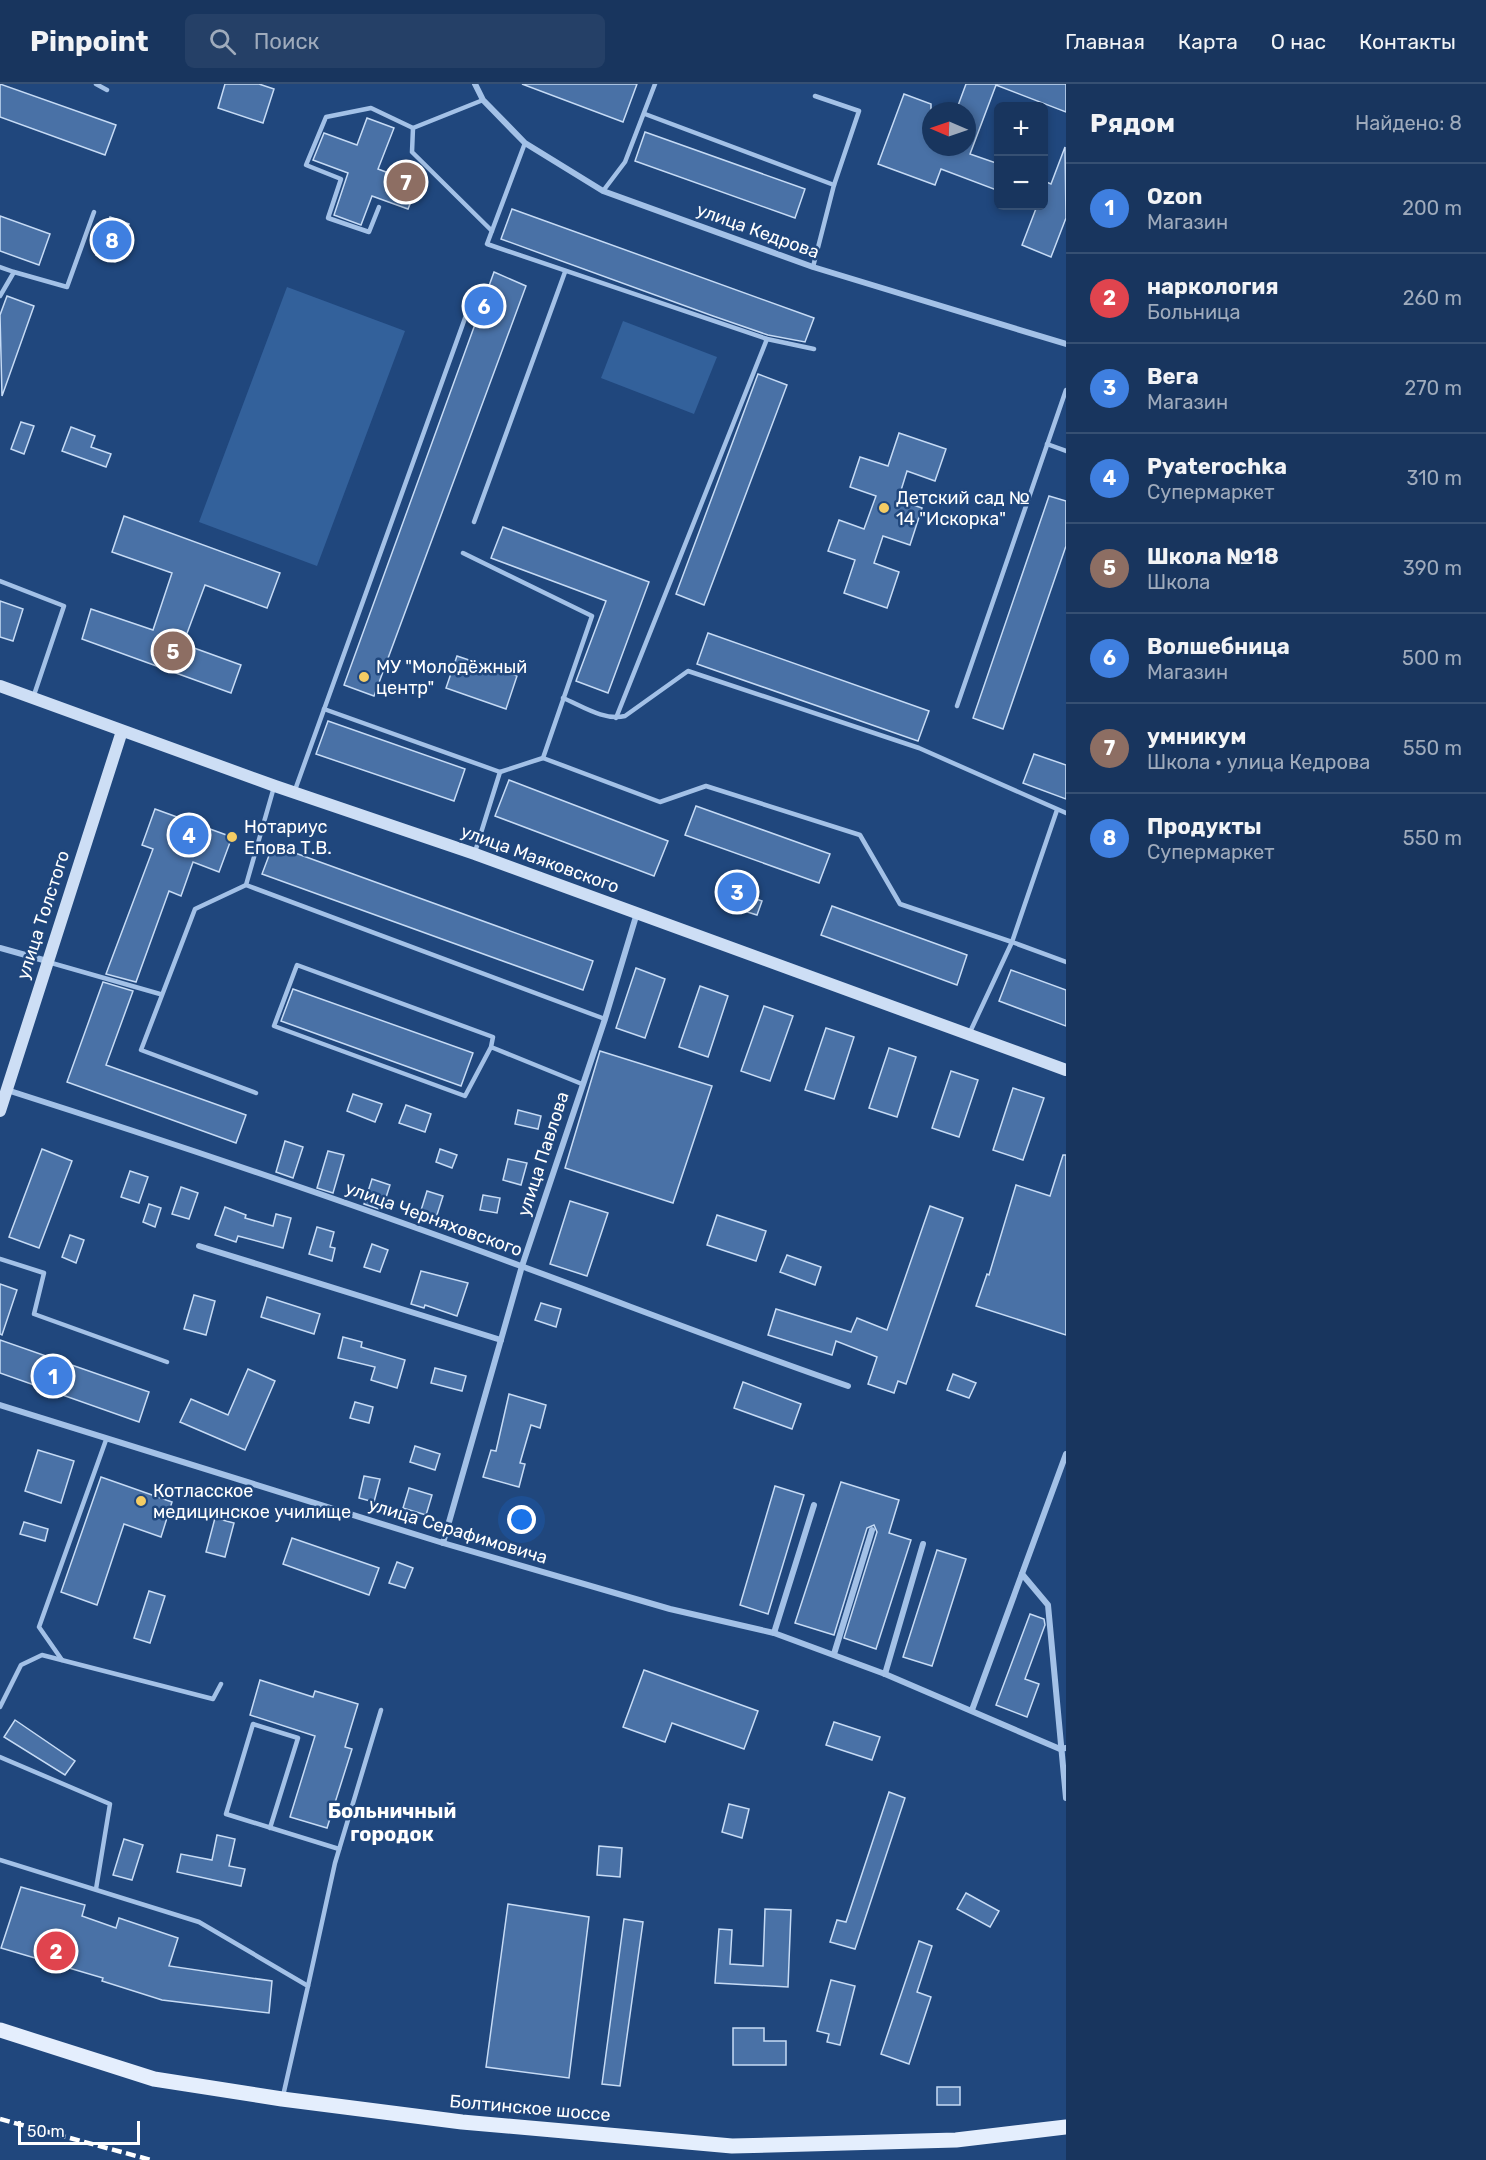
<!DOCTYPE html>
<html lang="ru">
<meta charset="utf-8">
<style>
body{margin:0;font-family:Rubik,sans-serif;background:#254067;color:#f1f3f6}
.controls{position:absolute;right:18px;top:18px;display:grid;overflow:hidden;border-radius:9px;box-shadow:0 3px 9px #0003}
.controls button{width:54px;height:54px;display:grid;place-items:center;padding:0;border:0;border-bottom:2px solid #365073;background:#18355e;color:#f1f3f6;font:30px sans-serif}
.compass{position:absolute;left:922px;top:18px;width:54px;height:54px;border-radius:50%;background:#18355e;box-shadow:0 3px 9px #0003;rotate:272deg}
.scale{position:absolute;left:18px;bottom:15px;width:122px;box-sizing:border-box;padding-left:6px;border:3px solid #fff;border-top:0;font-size:16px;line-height:21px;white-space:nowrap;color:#fff;-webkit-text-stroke:4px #20477d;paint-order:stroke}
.you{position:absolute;left:522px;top:1436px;width:21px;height:21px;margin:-15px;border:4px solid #fff;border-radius:50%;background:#1a73e8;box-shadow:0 0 0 9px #1a73e833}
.badge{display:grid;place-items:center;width:39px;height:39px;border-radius:50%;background:#f4cc64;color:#fff;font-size:20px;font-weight:700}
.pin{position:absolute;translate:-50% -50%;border:3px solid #fff;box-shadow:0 2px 6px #0006}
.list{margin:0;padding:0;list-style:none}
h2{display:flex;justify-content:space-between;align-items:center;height:78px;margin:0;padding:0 24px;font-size:26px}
h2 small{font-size:20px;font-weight:400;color:#9fabbc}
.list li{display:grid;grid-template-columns:39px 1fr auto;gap:18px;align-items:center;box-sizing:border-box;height:90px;padding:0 24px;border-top:2px solid #365073}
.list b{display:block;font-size:22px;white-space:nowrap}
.list p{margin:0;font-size:20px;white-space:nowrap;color:#9fabbc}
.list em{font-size:20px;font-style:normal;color:#9fabbc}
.icon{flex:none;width:33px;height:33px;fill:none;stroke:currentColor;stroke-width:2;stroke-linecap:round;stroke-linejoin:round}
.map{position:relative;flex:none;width:1066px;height:2076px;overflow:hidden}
header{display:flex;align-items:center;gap:36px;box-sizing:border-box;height:84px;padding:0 30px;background:#18355e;border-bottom:2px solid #365073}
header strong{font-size:28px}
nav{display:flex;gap:33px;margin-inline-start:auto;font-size:21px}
.search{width:420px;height:54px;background:#254067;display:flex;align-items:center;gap:15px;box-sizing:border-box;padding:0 21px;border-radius:9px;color:#9fabbc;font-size:22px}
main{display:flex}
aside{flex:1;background:#18355e}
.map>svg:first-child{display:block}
.green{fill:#33619b}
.building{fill:#4971a6;stroke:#c6dbf5;stroke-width:1.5}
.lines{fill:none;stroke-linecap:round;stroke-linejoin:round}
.lane{stroke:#a3c1e7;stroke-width:4.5}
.street{stroke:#a3c1e7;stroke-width:6}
.secondary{stroke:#cddef5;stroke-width:12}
.primary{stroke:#e4eefd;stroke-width:15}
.rail{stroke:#fff;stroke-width:4.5;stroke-dasharray:10 4.5;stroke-linecap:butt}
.poi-dot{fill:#f4cc64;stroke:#20477d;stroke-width:2}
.labels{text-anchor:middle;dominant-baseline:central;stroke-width:5;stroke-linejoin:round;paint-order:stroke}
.street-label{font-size:18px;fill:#fff;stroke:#20477d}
.poi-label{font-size:18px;fill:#fff;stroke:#20477d;text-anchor:start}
.neighbourhood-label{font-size:20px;font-weight:bold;fill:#fff;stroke:#20477d}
</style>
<header>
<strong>Pinpoint</strong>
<div class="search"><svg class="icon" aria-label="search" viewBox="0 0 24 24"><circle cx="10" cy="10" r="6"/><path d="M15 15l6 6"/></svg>Поиск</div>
<nav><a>Главная</a><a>Карта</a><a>О нас</a><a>Контакты</a></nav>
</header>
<main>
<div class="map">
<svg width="1066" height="2076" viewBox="0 0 1066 2076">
<rect width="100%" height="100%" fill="#20477d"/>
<g class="green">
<path d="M287,203L405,247L317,482L199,438Z"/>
<path d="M623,237L717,273L694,330L601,294Z"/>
</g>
<g class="building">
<path d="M0,0L116,41L105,71L0,33Z"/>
<path d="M225,0H259L274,5L263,39L218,24Z"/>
<path d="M522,0H637L623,38Z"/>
<path d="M966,0H1066V28L996,1L970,70L999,80V107L941,85L935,101L878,80L904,10L931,20V63H967V27H956Z"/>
<path d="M367,34L394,44L378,85L418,100L408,125L372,112L361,141L334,131L348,89L313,76L324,49L357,61Z"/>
<path d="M645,48L805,105L795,134L635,77Z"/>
<path d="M1065,63L1066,134L1051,173L1022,161L1037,122H1044V97L1051,100Z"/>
<path d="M512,125L814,234L805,258L768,251L713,232L501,155Z"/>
<path d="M0,132L50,150L39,181L0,167Z"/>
<path d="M110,133L129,140L115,178L96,171Z"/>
<path d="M494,188L526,202L374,612L344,601Z"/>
<path d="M7,212L34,222L2,312L0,231Z"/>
<path d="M758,290L787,301L704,521L676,510Z"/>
<path d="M21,338L34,342L24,370L11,365Z"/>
<path d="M71,343L95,352L91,363L111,370L106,383L62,367Z"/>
<path d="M899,349L946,365L935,397L907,387L898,416L922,424L910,461L883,452L874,479L899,488L887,524L844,509L855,476L828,467L839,436L864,445L876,412L850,403L860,373L888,382Z"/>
<path d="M1049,412L1066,417V462L1003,645L973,634Z"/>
<path d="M124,432L280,489L267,524L205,501L183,560L241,581L231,609L82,555L91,525L153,546L172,489L112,468Z"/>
<path d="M503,443L649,498L608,609L576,597L606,517L491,474Z"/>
<path d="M0,517L23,525L13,557L0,553Z"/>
<path d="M708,549L929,627L918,657L697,580Z"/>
<path d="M457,572L517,592L506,625L446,604Z"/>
<path d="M328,637L465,685L454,717L316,670Z"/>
<path d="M1034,670L1066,681V715L1023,699Z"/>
<path d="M509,696L668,757L654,792L495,732Z"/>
<path d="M696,722L830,770L819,799L685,751Z"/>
<path d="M155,725L232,753L219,788L193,778L181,812L169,807L136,898L106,890L153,765L142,761Z"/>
<path d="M273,761L593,877L583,906L262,790Z"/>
<path d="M729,806L762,817L757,831L725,821Z"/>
<path d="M832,822L967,871L957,901L821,851Z"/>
<path d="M636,884L665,895L645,954L616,944Z"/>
<path d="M1011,886L1066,906V942L999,917Z"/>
<path d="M103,898L133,907L106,981L246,1031L236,1059L67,998Z"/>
<path d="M700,902L728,912L708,973L679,963Z"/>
<path d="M293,905L473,969L461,1002L281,937Z"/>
<path d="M764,922L793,932L770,997L741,987Z"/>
<path d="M826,944L854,953L834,1015L805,1006Z"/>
<path d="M889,964L916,973L897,1033L869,1024Z"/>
<path d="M600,967L712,1002L673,1119L565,1084Z"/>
<path d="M951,987L978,996L959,1053L932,1044Z"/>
<path d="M1013,1004L1044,1014L1023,1076L993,1066Z"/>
<path d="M353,1010L382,1020L375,1038L347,1027Z"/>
<path d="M406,1021L431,1030L425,1048L399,1039Z"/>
<path d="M518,1026L541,1032L538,1045L515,1040Z"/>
<path d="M285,1057L303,1063L293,1094L276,1088Z"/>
<path d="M42,1065L72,1077L39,1164L9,1153Z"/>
<path d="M440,1065L457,1071L452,1084L436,1078Z"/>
<path d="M328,1067L344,1071L333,1109L317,1104Z"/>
<path d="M1063,1071H1066V1251L976,1222L987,1190L989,1191L1016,1101L1050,1112Z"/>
<path d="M508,1075L527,1079L521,1101L503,1096Z"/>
<path d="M130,1087L148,1093L139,1119L121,1113Z"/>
<path d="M372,1095L390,1101L382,1126L364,1120Z"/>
<path d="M181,1103L198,1109L189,1135L172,1130Z"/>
<path d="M427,1107L443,1112L434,1140L418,1136Z"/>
<path d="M483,1111L500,1114L497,1129L480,1126Z"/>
<path d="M570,1117L608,1129L587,1192L550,1180Z"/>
<path d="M149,1120L161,1124L155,1143L143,1138Z"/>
<path d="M930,1122L963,1134L906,1300L898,1297L894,1309L868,1300L877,1273L836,1257L832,1271L768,1251L776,1225L851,1248L857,1234L887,1246Z"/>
<path d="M225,1123L246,1131L245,1134L273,1142L276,1130L291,1134L283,1164L238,1152L236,1158L215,1151Z"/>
<path d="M717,1131L766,1147L756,1177L707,1161Z"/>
<path d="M317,1143L334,1148L330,1163L335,1164L332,1177L309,1170Z"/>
<path d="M70,1151L84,1156L76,1179L62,1173Z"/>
<path d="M372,1160L388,1166L380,1188L364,1183Z"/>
<path d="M787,1171L821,1183L815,1201L780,1188Z"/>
<path d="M421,1187L468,1199L457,1232L425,1221L424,1224L411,1220Z"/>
<path d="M0,1200L17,1206L2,1251L0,1250Z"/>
<path d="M194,1211L215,1217L206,1251L184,1245Z"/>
<path d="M267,1213L320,1230L314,1250L261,1233Z"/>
<path d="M541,1219L561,1225L556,1243L535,1236Z"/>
<path d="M343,1253L362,1258L361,1263L405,1276L397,1304L371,1296L375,1283L338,1274Z"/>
<path d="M0,1256L149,1308L139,1338L0,1289Z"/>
<path d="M435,1284L466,1292L462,1307L431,1299Z"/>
<path d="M248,1285L275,1297L245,1366L180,1338L191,1315L228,1331Z"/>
<path d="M953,1290L976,1299L969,1314L947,1306Z"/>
<path d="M743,1298L801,1320L792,1345L734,1324Z"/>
<path d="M509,1310L546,1321L540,1344L531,1341L520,1379L525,1380L519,1403L483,1393L491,1366L496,1367Z"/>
<path d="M355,1318L373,1323L369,1339L350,1334Z"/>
<path d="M415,1362L440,1370L435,1386L410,1378Z"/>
<path d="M38,1366L74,1377L61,1419L25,1407Z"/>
<path d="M364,1392L380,1395L374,1418L359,1414Z"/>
<path d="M101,1393L172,1418L161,1453L124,1440L97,1521L61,1508Z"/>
<path d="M841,1398L899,1416L889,1449L911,1456L876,1565L844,1554L877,1448L874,1441L867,1444L834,1551L795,1539Z"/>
<path d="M775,1402L804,1411L768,1530L740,1521Z"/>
<path d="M409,1404L432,1411L426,1431L403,1424Z"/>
<path d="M215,1434L234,1439L225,1473L206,1468Z"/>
<path d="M24,1438L48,1445L45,1457L20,1450Z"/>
<path d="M292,1454L379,1484L369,1511L283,1480Z"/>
<path d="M937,1466L966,1475L932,1582L903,1573Z"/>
<path d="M397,1478L413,1484L405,1504L389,1499Z"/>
<path d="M149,1507L165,1512L150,1559L134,1554Z"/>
<path d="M1030,1530L1044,1535L1045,1541L1025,1595L1039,1600L1027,1633L996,1621Z"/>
<path d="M644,1586L758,1627L744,1665L672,1639L665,1658L623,1643Z"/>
<path d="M260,1596L313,1613L315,1607L358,1620L345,1663L352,1665L327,1744L290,1733L315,1652L250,1631Z"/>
<path d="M15,1636L75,1677L65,1691L4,1653Z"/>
<path d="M834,1638L880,1653L872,1676L826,1661Z"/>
<path d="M889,1708L905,1714L855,1865L830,1858L837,1836L846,1838Z"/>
<path d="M729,1720L749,1725L742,1754L722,1748Z"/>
<path d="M217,1751L235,1755L229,1782L245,1785L241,1802L177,1788L181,1770L212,1776Z"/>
<path d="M124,1755L143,1761L132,1796L113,1791Z"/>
<path d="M599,1762L622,1764L620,1793L597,1791Z"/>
<path d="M21,1803L85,1821L82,1832L116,1844L119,1834L178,1854L169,1882L272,1897L269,1929L162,1916L102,1897L103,1894L1,1864Z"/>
<path d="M966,1809L999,1827L990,1843L957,1825Z"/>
<path d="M508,1820L589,1833L569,1994L486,1983Z"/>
<path d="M765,1825L791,1826L788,1903L715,1899L719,1845L732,1846L730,1880L763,1882Z"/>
<path d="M624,1835L643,1838L620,2002L602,2000Z"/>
<path d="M919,1857L932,1862L917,1908L931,1913L909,1980L881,1970Z"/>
<path d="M831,1896L855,1902L840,1961L827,1958L829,1950L817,1947Z"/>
<path d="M733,1944H764V1957H786V1981H733Z"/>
<rect x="937" y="2003" width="23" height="18"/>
</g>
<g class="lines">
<g class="lane">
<path d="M96,0L107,6"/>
<path d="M483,16L413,44L412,68L492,147"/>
<path d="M645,30L834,101"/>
<path d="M525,59L487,160L767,255L814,265"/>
<path d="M603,107L625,78L655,0"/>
<path d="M379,123L369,148L328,134L341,95L306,81L326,33L371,24L413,44"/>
<path d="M0,183L14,188L0,212"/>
<path d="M813,183L834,101L859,27L815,12"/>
<path d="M14,188L67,203L94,128"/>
<path d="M1047,360L1066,367"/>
<path d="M474,438L565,188"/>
<path d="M463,469L592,532L543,674"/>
<path d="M0,497L64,522L34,611"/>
<path d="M563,614C582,622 604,637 625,632L688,587L919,664L1066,729"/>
<path d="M957,622L1066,306"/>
<path d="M324,625L500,688L543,674L660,718L706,702L860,751L900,820L1012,858L970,948"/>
<path d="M616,634L767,255"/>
<path d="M295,706L473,212"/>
<path d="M1057,726L1012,858L1066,878"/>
<path d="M475,768L500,688"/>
<path d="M246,801L605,935"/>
<path d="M48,878L160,910"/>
<path d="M491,963L465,1012L274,942L297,881L493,953L491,963L582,1000"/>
<path d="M256,1009L141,966L195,825L246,801L274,703"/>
<path d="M0,1175L44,1189L34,1230L167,1278"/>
<path d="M62,1576L39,1543L106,1356"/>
<path d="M0,1623L21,1581L42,1571L213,1615L221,1600"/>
<path d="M0,1673L110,1720L96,1805"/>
<path d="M270,1744L298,1654L253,1640L226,1730L339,1765"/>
<path d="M0,1776L199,1838L308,1902L283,2012"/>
<path d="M308,1902L335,1779L381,1626"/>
</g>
<g class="street">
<path d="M475,0L483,16L525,59L603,107L813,183L1066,260"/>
<path d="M0,864L47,877"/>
<path d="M7,1006C179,1061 351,1119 521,1182C630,1222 738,1264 848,1302"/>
<path d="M199,1162L501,1256"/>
<path d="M0,1321L443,1459L670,1525L774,1549L885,1590L1060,1665L1066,1664"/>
<path d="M443,1459L522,1182L605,935L637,829"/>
<path d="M1022,1490L1048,1521L1066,1714"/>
<path d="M774,1549L814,1421"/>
<path d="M834,1570L872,1446"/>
<path d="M885,1590L923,1460"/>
<path d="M972,1626L1066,1370"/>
</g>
<g class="secondary">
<path d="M0,602L275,702L475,770L1066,986"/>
<path d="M0,1027L122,647"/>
</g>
<path class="primary" d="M0,1946L154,1995L282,2015L462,2038L732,2062L956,2056L1066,2043"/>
<path class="rail" d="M0,2035L151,2076"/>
</g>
<g class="poi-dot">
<circle cx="884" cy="424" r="6"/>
<circle cx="364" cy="593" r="6"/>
<circle cx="232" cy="753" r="6"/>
<circle cx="141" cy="1417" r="6"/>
</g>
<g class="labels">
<g class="street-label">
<text transform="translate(758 147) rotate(20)">улица Кедрова</text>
<text transform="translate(540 775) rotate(20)">улица Маяковского</text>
<text transform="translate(43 831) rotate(-72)">улица Толстого</text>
<text transform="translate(543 1070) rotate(-72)">улица Павлова</text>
<text transform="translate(434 1135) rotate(20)">улица Черняховского</text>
<text transform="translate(458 1447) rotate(17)">улица Серафимовича</text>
<text transform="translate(530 2024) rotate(5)">Болтинское шоссе</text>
</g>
<g class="poi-label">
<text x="896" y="414">Детский сад №<tspan x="896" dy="21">14 "Искорка"</tspan></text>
<text x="376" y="583">МУ "Молодёжный<tspan x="376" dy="21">центр"</tspan></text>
<text x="244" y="743">Нотариус<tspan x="244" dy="21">Епова Т.В.</tspan></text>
<text x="153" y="1407">Котласское<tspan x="153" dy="21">медицинское училище</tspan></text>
</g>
<g class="neighbourhood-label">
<text x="392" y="1727">Больничный<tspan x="392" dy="23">городок</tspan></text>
</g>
</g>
</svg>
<div class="controls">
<button>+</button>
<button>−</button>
</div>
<svg class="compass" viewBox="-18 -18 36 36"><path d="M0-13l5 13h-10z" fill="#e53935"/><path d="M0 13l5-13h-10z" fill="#9fabbc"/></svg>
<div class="scale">50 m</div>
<div class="you"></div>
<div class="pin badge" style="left:53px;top:1292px;background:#3f7fe0">1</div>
<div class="pin badge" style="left:56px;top:1867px;background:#e0444e">2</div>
<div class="pin badge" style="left:737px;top:808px;background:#3f7fe0">3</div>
<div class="pin badge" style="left:189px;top:751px;background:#3f7fe0">4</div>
<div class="pin badge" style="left:173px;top:567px;background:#8d6e63">5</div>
<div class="pin badge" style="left:484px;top:222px;background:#3f7fe0">6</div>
<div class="pin badge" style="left:406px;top:98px;background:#8d6e63">7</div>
<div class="pin badge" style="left:112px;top:156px;background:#3f7fe0">8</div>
</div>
<aside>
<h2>Рядом<small>Найдено: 8</small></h2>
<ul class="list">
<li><span class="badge" style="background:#3f7fe0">1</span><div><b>Ozon</b><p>Магазин</p></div><em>200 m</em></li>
<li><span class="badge" style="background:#e0444e">2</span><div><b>наркология</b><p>Больница</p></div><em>260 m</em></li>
<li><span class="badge" style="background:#3f7fe0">3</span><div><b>Вега</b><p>Магазин</p></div><em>270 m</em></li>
<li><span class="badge" style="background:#3f7fe0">4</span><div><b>Pyaterochka</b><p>Супермаркет</p></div><em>310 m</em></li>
<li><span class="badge" style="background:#8d6e63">5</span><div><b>Школа №18</b><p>Школа</p></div><em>390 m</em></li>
<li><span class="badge" style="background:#3f7fe0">6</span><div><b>Волшебница</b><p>Магазин</p></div><em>500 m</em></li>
<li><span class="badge" style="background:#8d6e63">7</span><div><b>умникум</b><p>Школа · улица Кедрова</p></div><em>550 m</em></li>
<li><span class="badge" style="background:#3f7fe0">8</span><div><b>Продукты</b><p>Супермаркет</p></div><em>550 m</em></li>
</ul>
</aside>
</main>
